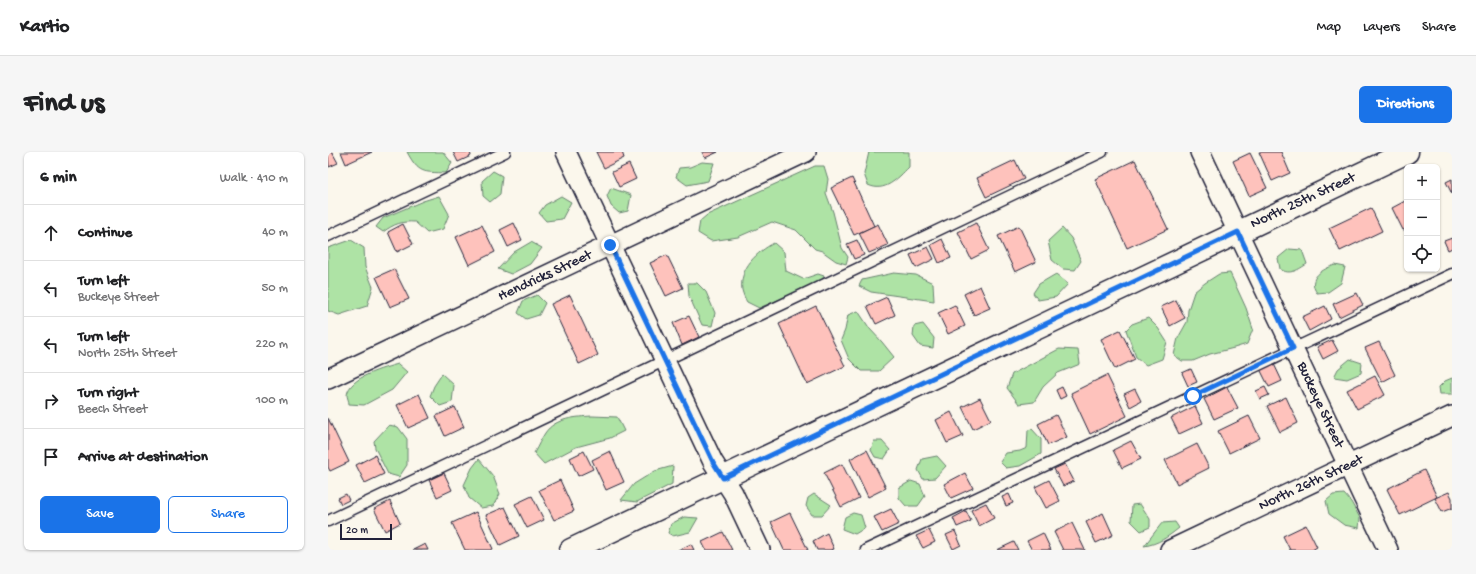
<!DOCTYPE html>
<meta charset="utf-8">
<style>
body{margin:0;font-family:"Gochi Hand",sans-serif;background:#f6f6f6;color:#202124}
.controls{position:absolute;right:12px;top:12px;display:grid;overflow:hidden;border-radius:6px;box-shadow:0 1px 3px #0004}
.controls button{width:36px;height:36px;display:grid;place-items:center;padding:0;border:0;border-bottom:1px solid #e0e0e0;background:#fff;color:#202124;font:20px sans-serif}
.scale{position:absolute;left:12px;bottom:10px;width:52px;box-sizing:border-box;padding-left:4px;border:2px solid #22223b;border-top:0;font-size:11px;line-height:14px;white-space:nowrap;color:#22223b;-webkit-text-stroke:3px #fbf7ec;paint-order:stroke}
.stop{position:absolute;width:12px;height:12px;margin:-9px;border:3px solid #1a73e8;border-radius:50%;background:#fff}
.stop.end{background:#1a73e8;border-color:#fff;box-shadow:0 1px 4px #0008}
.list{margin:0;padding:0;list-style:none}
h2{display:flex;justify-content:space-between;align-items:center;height:52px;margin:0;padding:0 16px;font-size:17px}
h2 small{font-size:13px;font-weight:400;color:#757577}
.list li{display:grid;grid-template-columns:26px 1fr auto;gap:12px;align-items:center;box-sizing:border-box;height:56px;padding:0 16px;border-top:1px solid #e0e0e0}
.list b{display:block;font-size:15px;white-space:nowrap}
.list p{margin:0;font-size:13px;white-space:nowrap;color:#757577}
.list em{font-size:13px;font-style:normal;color:#757577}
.actions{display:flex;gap:8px;padding:12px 16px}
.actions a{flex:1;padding:9px 0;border:1px solid #1a73e8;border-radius:6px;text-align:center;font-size:14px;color:#1a73e8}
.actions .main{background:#1a73e8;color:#fff}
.icon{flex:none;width:22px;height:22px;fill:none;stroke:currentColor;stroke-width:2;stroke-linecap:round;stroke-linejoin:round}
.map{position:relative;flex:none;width:1124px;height:398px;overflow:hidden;border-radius:6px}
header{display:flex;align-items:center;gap:24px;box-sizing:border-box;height:56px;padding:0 20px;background:#fff;border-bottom:1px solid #e0e0e0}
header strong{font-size:19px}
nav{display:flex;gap:22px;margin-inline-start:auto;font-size:14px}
.intro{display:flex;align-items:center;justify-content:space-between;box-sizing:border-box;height:96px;padding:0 24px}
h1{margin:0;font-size:28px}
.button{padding:10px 18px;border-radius:6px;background:#1a73e8;color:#fff;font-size:14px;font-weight:700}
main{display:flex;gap:24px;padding:0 24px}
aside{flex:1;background:#fff;border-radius:6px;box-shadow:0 1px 3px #0004}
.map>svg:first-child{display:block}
.green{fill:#aee3a5;stroke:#688270}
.building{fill:#fec2bc;stroke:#22223b}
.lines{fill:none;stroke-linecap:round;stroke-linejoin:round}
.lane-casing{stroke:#22223b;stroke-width:13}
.street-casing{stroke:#22223b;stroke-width:22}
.secondary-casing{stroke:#22223b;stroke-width:25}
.lane{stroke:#fbf7ec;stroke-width:10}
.street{stroke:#fbf7ec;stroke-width:19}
.secondary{stroke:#fbf7ec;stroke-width:22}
.route{stroke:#1a73e8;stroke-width:5}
.labels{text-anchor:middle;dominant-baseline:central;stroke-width:3.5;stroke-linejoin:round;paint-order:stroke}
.street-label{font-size:15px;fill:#22223b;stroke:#fbf7ec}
</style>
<header>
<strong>Kartio</strong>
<nav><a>Map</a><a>Layers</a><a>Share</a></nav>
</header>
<div class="intro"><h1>Find us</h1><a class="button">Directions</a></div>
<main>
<aside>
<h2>6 min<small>Walk · 410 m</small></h2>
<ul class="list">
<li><svg class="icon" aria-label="ahead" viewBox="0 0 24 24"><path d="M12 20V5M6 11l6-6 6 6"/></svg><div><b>Continue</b></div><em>40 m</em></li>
<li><svg class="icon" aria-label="left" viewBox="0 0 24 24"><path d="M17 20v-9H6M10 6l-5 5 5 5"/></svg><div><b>Turn left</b><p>Buckeye Street</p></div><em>50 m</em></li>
<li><svg class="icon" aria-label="left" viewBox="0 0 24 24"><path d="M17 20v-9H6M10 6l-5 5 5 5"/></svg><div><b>Turn left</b><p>North 25th Street</p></div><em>220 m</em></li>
<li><svg class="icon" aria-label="right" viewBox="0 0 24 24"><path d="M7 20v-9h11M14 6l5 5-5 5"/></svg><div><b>Turn right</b><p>Beech Street</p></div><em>100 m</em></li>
<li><svg class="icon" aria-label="arrive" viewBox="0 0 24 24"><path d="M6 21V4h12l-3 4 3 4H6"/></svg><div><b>Arrive at destination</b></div></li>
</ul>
<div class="actions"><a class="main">Save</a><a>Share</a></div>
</aside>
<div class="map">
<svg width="1124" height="398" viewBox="0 0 1124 398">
<rect width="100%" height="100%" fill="#fbf7ec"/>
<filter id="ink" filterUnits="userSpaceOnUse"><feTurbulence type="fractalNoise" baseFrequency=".025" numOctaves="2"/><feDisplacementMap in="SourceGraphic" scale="8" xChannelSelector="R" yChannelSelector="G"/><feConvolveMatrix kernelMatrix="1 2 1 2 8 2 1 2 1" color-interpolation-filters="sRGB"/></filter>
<g filter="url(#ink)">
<g class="green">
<path d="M79,0H115L124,11L118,21C95,20 91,22 79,0Z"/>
<path d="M541,0H581V15C569,27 557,41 540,33L536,22Z"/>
<path d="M374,10L386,11L380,29L359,33L348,25L351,16L362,15Z"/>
<path d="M487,14H496L500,27L498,41L505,60L514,96L520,105L518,112L508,109L494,99L487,97L468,78L444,70L410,85L383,89L370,81L372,69L379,63Z"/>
<path d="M165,19L174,24L172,42L162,50L155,44L154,29Z"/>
<path d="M283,36L303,43L300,59L291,61L283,54L279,44Z"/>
<path d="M111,44L121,62L115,77L99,81L87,70C74,69 66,72 55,80L48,75L55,66L95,49Z"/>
<path d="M233,44L243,50L234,67L218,69L211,61L217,53Z"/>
<path d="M734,76L743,86L753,109L747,118L735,117L724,108L720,89Z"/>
<path d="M23,88L36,96L37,115L45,135L39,154L11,163L0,159V96Z"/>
<path d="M203,90L214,96L202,112L183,122L170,117L186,100Z"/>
<path d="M446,91L456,100L458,119L475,127L490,122L496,124L493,130L431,156L419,150C417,147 415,142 414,138C411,116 429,100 446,91Z"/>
<path d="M961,97L974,98L979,112C971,117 962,124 952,117L950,106Z"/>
<path d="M1007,113L1017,115L1013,131L1000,140L989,141C978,126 995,117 1007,113Z"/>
<path d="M566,121L588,123L605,131L606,149L543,140L531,134L534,128Z"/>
<path d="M902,121L918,156L925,177L919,192L906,196L882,202L865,209H854L846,203L850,186L859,170L860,158L866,140L877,131L891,122Z"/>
<path d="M728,122L740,132L728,145L710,148L705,141L711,132Z"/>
<path d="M360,131H369L378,140L387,161L384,174L374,173L361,144Z"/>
<path d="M209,143L217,151L211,163L198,167L190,161L195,149Z"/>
<path d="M530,159L542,177L554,190L566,205L551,219H533L521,207L513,188L517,178L520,163Z"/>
<path d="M820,166L830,176L839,190L834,207L818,213L808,205L798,178L804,172Z"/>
<path d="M595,172L606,186L605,196L592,194L585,184L586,174Z"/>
<path d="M731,197L750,198L752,212L730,221L715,235L706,250L691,252L679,236L684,222Z"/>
<path d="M1022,207L1034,211L1033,221L1019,227L1006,225L1010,217Z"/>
<path d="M70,212L79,220L64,238L36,253L21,252C21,249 19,245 19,243C21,225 56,216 70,212Z"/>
<path d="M114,222L126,233L124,250L112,254L102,244L106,234Z"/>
<path d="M1124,226V242H1112L1111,235L1117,229Z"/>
<path d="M264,264L289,265L296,279L282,286L248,295L216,312L206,301C210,294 213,287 217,281C227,266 248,265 264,264Z"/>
<path d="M61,273L70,275L79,287V313L71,325L60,322L47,296L46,289Z"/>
<path d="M704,277L713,287V302L692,314L678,316L672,310L678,301L692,299L699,296L700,278Z"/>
<path d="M546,289H554L562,298L556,307L547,305L543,298Z"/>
<path d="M609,304L618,314L607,326L595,327L590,318L594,307Z"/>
<path d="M151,307L165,324L172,342L165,354L153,356L141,346L136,333L144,316Z"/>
<path d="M345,314L344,332L309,350L293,348L306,332L327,319Z"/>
<path d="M583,329L592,332L597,344L590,354H578L571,346V336Z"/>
<path d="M486,342L503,353L494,363H484L478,354L480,346Z"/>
<path d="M1016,342L1023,350L1032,366L1031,376L1016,373L1001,362L998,349L1005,343Z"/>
<path d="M812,352L822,367V375L813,379L803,369L804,353Z"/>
<path d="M525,361L533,363L537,376L527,382L514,377L517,365Z"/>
<path d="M356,365L370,366L362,380L345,384L340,381L343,372Z"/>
<path d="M847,370L851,376C840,385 830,392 816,394L834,371Z"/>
</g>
<g class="building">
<path d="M0,0H4L10,11L1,15Z"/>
<path d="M13,0H44L18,12Z"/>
<path d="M125,0H142L143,4L130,10Z"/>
<path d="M268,0H294L296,6L276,16Z"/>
<path d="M374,0H390L377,6Z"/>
<path d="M931,0H953L962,21L944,29Z"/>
<path d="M922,1L939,36L921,44L905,9Z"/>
<path d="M687,8L696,27L658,45L649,26Z"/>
<path d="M807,8L840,77L799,96L767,27Z"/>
<path d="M301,12L308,27L291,35L284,20Z"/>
<path d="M524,26L546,74L526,83L503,36Z"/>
<path d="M1124,27V42L1118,30Z"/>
<path d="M1079,48V77L1075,78L1064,56Z"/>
<path d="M1043,56L1054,79L1012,99L1001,76Z"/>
<path d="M186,71L194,88L180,95L172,78Z"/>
<path d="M648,71L661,98L643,107L630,80Z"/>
<path d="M75,72L85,92L69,100L60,80Z"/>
<path d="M550,72L560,93L541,101L531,81Z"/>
<path d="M154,73L167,100L141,113L128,85Z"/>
<path d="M691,74L708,110L687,120L670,84Z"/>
<path d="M1124,86V96L1120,98L1116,89Z"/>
<path d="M614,87L623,106L611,111L603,93Z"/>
<path d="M529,88L536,103L526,107L519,92Z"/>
<path d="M600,95L606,107L588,116L582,103Z"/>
<path d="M339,103L355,136L338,144L322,111Z"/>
<path d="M66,117L81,147L62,155L48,125Z"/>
<path d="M652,134L662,156L646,163L636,142Z"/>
<path d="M1029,141L1035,153L1011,165L1005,152Z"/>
<path d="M242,143L270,203L251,212L223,152Z"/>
<path d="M559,145L567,163L548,172L539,154Z"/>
<path d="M848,148L857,166L842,174L833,155Z"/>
<path d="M627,153L637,174L620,182L610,161Z"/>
<path d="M488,154L517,214L479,232L451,172Z"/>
<path d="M997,154L1003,167L981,179L974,165Z"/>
<path d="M361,164L371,185L354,193L345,171Z"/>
<path d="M792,178L807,207L787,217L773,187Z"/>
<path d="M1004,188L1010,199L995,207L989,195Z"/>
<path d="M1051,190L1067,223L1054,230L1037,196Z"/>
<path d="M945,210L954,229L941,235L932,217Z"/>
<path d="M863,217L869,230L860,234L854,221Z"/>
<path d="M779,223L799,264L762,282L743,241Z"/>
<path d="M1047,224L1057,243L1029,257L1019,238Z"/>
<path d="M734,235L738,244L732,247L728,238Z"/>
<path d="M899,235L910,256L886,267L876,247Z"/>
<path d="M937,235L941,243L932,247L928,239Z"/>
<path d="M807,237L813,249L802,255L796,242Z"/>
<path d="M91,242L102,266L80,276L69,253Z"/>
<path d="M958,245L970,271L952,280L939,254Z"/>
<path d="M652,246L663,268L645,277L634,255Z"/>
<path d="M867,254L875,271L851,282L843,266Z"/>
<path d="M127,255L136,275L117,284L108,264Z"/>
<path d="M623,260L635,284L619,291L608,268Z"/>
<path d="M728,263L739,285L720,293L710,272Z"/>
<path d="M921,264L932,286L901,301L890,279Z"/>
<path d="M0,266L21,310L2,319L0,315Z"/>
<path d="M803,289L813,307L794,316L785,298Z"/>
<path d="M869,292L881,316L849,332L837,308Z"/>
<path d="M539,298L558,336L540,345L522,307Z"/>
<path d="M256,299L265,317L250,324L242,306Z"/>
<path d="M282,299L296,330L278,338L264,308Z"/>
<path d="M47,303L56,322L37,331L28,313Z"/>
<path d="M514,312L531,346L513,355L496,321Z"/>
<path d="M737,312L746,329L735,334L726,317Z"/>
<path d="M1096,318L1109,345L1072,363L1059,337Z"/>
<path d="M116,321L124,338L109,345L101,328Z"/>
<path d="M637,321L645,336L623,346L616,332Z"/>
<path d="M232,328L246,359L226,368L211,338Z"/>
<path d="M721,328L732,349L718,356L707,335Z"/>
<path d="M1121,340L1124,346V356L1114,360L1107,346Z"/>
<path d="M18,342L21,348L13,352L10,346Z"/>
<path d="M681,342L685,351L678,354L674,345Z"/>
<path d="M204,344L216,368L199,376L187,352Z"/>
<path d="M62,349L72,371L57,379L46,357Z"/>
<path d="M658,351L666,366L651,374L643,358Z"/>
<path d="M177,355L191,384L172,393L158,363Z"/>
<path d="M563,357L571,372L554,380L546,365Z"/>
<path d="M638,359L643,369L629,375L625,366Z"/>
<path d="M148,360L165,397L162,398H137L124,371Z"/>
<path d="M462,361L480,398H456L443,370Z"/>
<path d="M775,361L785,383L768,391L758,370Z"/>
<path d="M744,371L757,398H735L726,380Z"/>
<path d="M978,373L989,395L984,398H962L955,384Z"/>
<path d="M601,378L607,390L595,396L588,384Z"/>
<path d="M627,379L633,393L625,397L618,383Z"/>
<path d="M395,380L404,398H378L374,390Z"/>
<path d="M499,381L506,397L503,398H489L485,389Z"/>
<path d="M715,381L723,398H704L699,389Z"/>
<path d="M686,390L690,398H669Z"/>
<path d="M97,392L100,398H85Z"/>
<path d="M363,392L366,398H350Z"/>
</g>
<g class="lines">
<g class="lane-casing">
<g id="lane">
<path d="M0,84L177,0"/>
<path d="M0,369L774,0"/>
<path d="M538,398L1124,122"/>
</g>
</g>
<g class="street-casing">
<g id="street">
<path d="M238,0L385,310L405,341L432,398"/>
<path d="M872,0L1060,398"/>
<path d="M0,227L478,0"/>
<path d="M842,398L1124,264"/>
</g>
</g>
<g class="secondary-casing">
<path id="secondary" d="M243,398L1079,0"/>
</g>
<use href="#lane" class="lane"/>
<use href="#street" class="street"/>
<use href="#secondary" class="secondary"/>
</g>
</g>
<g class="lines" filter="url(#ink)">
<path class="route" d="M282,93L385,310L395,326L910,80L965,196L865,244"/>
</g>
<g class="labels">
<g class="street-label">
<text transform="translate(975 49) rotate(-25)">North 25th Street</text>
<text transform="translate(217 124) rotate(-25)">Hendricks Street</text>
<text transform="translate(992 253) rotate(65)">Buckeye Street</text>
<text transform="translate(983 331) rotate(-25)">North 26th Street</text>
</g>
</g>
</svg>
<div class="controls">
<button>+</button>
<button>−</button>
<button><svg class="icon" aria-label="locate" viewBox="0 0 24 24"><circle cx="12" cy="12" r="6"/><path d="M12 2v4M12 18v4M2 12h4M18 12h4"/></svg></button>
</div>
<div class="scale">20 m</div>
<div class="stop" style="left:865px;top:244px"></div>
<div class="stop end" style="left:282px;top:93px"></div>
</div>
</main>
